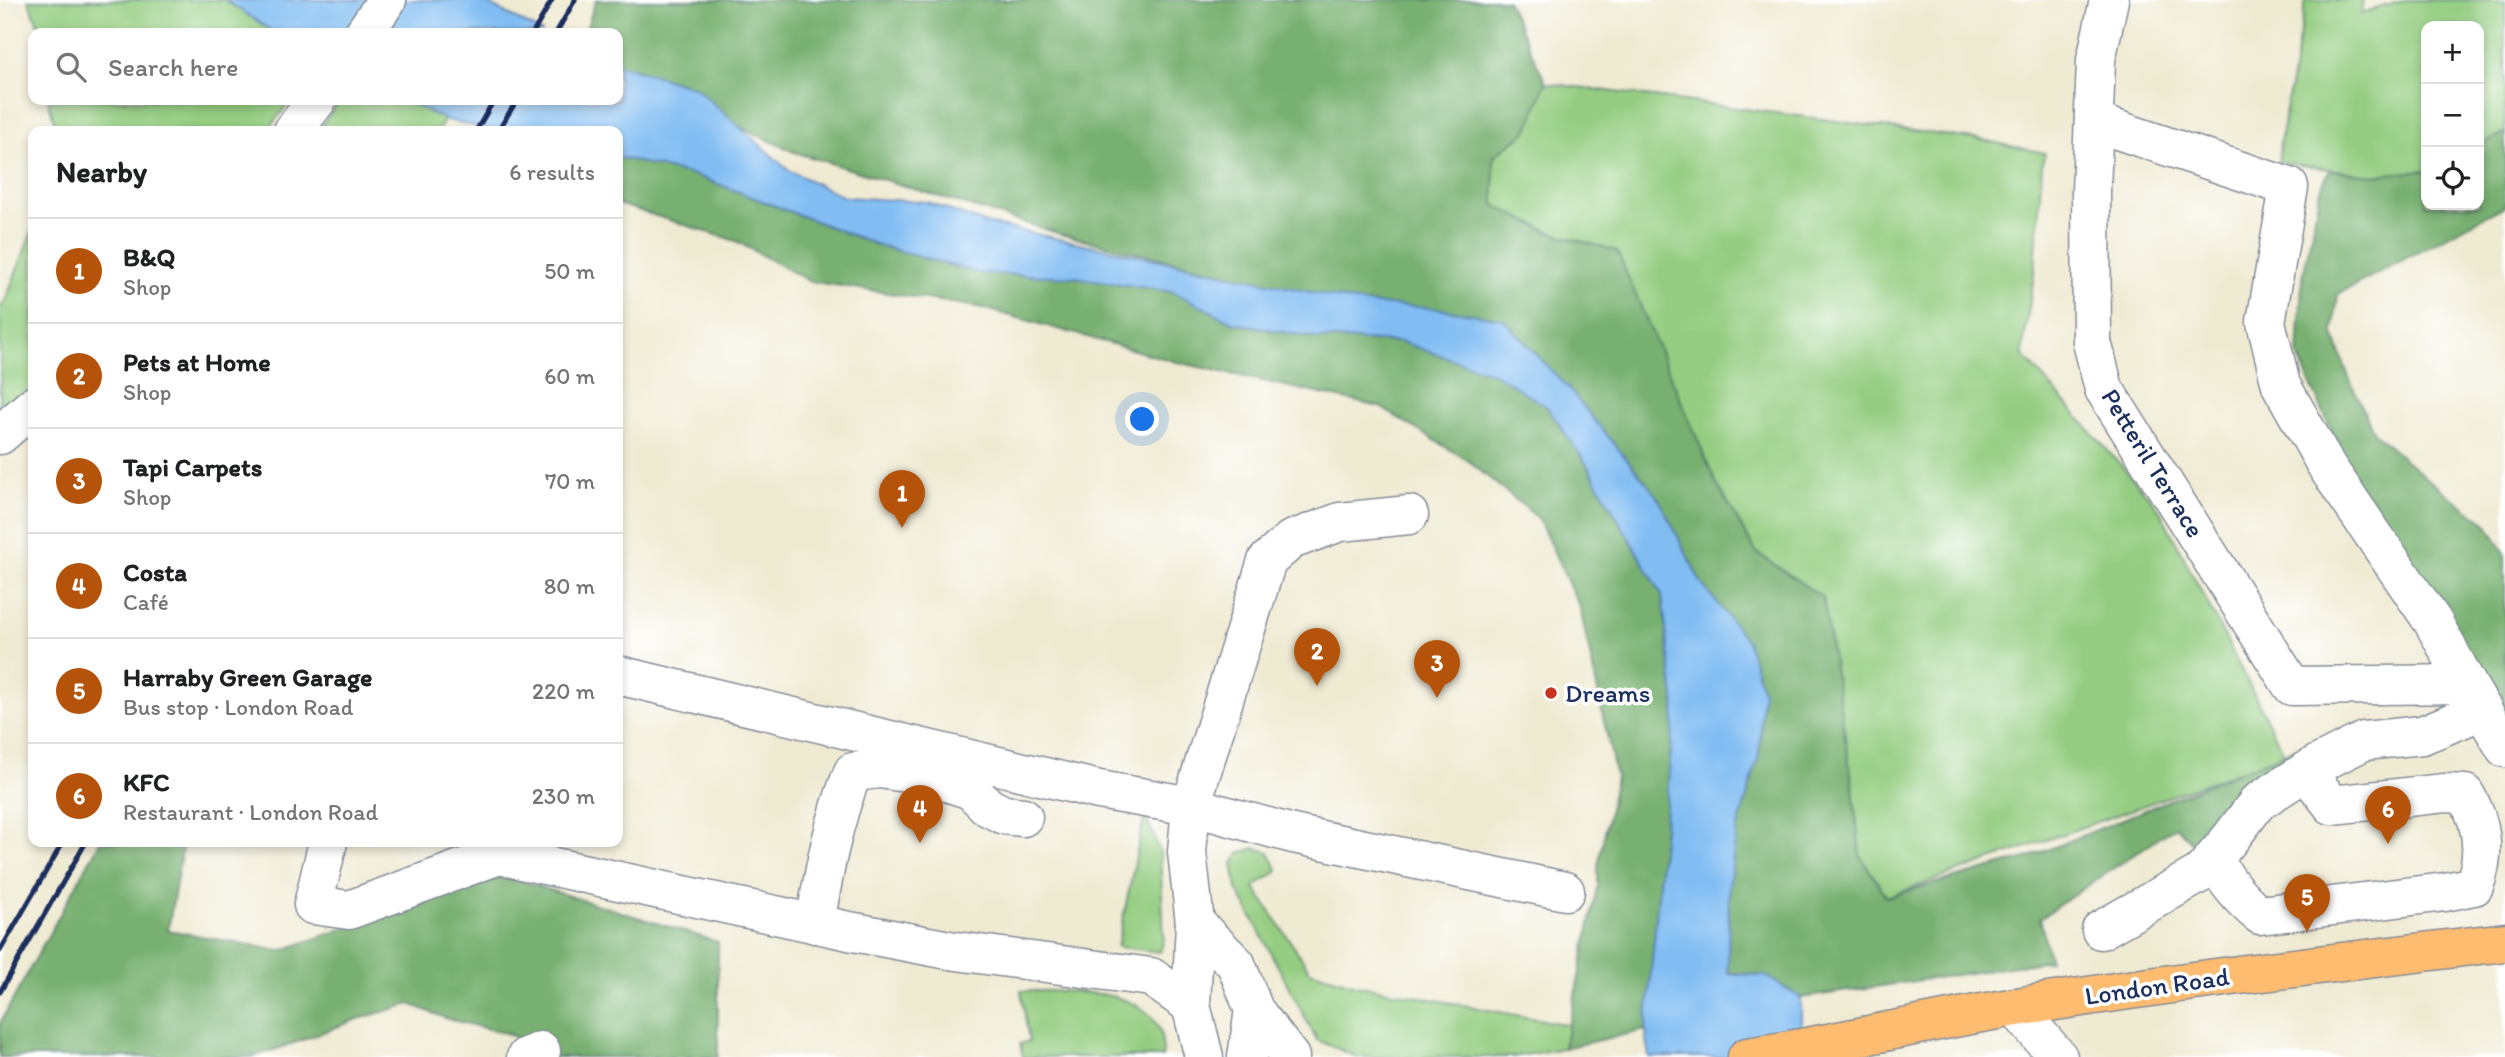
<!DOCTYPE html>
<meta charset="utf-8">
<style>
body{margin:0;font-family:Itim,sans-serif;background:#f2f2f2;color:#202124}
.controls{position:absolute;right:21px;top:21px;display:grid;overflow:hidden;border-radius:14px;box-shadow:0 4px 10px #0003}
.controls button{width:63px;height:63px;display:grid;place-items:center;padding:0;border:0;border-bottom:2px solid #e0e0e0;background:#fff;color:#202124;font:35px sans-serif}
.you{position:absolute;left:1143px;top:420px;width:24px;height:24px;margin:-18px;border:5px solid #fff;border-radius:50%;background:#1a73e8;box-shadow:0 0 0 10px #1a73e833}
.badge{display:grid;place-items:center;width:46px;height:46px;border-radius:50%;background:#b45309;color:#fff;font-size:23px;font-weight:700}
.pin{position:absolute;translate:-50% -58px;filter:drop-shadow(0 2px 4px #0008)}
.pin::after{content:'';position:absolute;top:37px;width:24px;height:21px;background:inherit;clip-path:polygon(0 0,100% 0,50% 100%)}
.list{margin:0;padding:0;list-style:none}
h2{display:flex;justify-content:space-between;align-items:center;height:91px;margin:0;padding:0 28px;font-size:30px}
h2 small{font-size:23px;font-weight:400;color:#757577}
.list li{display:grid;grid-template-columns:46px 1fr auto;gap:21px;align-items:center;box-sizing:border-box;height:105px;padding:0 28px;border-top:2px solid #e0e0e0}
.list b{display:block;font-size:26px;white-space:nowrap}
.list p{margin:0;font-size:23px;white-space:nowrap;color:#757577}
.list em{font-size:23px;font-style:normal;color:#757577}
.icon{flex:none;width:38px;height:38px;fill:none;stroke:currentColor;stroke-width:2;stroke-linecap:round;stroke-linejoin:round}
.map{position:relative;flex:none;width:2505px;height:1057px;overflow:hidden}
.search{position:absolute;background:#fff;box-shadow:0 4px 10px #0003;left:28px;top:28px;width:595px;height:77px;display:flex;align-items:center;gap:18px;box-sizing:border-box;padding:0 24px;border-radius:14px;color:#757577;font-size:26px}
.panel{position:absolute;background:#fff;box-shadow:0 4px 10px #0003;left:28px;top:126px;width:595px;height:721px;border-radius:14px}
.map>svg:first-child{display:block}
.green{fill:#94cd81;stroke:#587e70;stroke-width:2}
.forest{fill:#77b06f;stroke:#497066;stroke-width:2}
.water{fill:#81bdf3;stroke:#4e76a8;stroke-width:2}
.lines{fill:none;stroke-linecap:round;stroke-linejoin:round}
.minor-casing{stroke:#858c98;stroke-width:41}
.major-casing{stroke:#858c98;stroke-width:41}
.minor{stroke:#fff;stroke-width:38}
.major{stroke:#fdbc70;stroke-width:38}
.rail{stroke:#1b2f5e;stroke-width:5}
.poi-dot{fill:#c8321e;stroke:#fff;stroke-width:2.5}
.labels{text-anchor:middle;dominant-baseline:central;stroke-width:7;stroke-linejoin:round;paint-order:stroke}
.street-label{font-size:26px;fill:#1b2f5e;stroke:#fff}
.poi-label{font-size:26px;fill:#1b2f5e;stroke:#fff;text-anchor:start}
</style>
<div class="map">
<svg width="2505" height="1057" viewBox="0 0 2505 1057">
<rect width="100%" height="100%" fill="#fff"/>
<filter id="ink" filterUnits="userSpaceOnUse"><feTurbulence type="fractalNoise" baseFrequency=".0143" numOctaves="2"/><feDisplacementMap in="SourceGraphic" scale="14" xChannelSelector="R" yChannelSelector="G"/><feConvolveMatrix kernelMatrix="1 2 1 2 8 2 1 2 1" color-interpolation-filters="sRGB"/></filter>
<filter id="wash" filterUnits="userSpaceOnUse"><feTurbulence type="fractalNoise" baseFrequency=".00686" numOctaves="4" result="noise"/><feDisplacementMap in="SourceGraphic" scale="28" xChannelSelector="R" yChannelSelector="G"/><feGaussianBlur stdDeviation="1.57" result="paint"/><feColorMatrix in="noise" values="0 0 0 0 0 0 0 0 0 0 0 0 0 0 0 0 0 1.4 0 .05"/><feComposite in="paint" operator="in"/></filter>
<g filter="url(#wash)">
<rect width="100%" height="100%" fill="#efead2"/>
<g class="green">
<path d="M28,0H352L333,33H42Z"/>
<path d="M2306,0H2363L2361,13L2406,0H2505V132L2479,146V26H2426V171L2371,175L2279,162L2280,142Z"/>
<path d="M1546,83L1982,140L2045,153L2042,164L2035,267L2022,354L2158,507L2285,755L1887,897L1860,855L1853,788L1823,598L1756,552L1716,483L1617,251L1553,233L1494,206V156L1527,131Z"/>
<path d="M48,100H291L267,131H57Z"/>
<path d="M340,100H456L438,131H318Z"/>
<path d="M33,229V389L0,417V309L6,299Z"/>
<path d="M1145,814L1160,852L1164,939L1160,952L1117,947Z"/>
<path d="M1255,848L1269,852L1278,871L1254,887L1310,971L1356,985L1569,1025L1564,1048L1513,1057H1357L1317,1040L1237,889L1233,863L1239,853Z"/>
<path d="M1021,991C1062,992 1135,985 1158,1026C1162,1033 1162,1045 1163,1053L1162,1057H1023L1020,1044L1029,1041Z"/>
</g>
<g class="forest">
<path d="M596,0H1507L1546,83L1527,131L1494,156V205L1548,232L1617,251L1716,483L1756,552L1823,598L1853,788L1860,855L1886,897L2030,857L2312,742L2235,799L2200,851L2176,826L2040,918L2050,961L1801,998L1766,976L1728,973L1730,659L1557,421L1586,463L1662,595L1675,706L1646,1030L1564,1048L1598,886V866L1616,777L1580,608L1538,518L1467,460L1380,407L1177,362L979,307L809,281L736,241L618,204V157L697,176L877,245L978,273L1075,277L1174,292L1232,322L1315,338L1401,342L1459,361L1381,312L1064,235L794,152L618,70V33H585Z"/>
<path d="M2505,132V206L2338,294L2333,331L2349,378L2374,433L2426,478L2487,524L2505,553V768L2487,750L2446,686L2298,356L2302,282L2320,189L2330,170L2371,175L2426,171V205H2479V146Z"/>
<path d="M100,842H183L168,930L280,951L359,923L486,870L718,942V1057H552L509,1034L448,1019L410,1004L358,1019L283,1047L251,1057H0V1023Z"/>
</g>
<g class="water">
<path d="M225,0H481L543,33H275Z"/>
<path d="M618,64L696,88L788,170L844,197L927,202L984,223L1363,303L1433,308L1503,319L1569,389L1658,497L1701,583L1747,641L1763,692L1759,755L1737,831L1729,886L1728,973L1766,976L1801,998V1057H1649L1646,1030L1675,706L1662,595L1586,463L1547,407L1496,374L1401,342L1315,338L1232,322L1174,292L1075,277L978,273L878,245L697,176L618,157V131H498L446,120L404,100H618Z"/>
</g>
</g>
<g filter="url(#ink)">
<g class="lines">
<g class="minor-casing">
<g id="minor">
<path d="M2109,0L2096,60L2091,192L2092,342L2104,389L2292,686L2467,684L2505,748"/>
<path d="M364,33L387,0"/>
<path d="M2094,122L2289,187L2266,322L2281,385L2327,467L2433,622L2467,684"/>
<path d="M293,131L317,100"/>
<path d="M0,435L33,406"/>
<path d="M618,675L1099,790L1191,806L1267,561L1291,540L1340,522L1409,515"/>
<path d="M328,842L313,905L349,910L499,855L849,931L949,950L1151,977L1191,1005"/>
<path d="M2214,858C2225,881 2240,899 2260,915L2445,892L2474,886C2486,855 2483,823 2465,794L2445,793L2332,805L2306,771"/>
<path d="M1195,923L1236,964L1254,1010L1290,1057"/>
<path d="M815,924C824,871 833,821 853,772L880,769L932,777L971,790L988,807L1004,815L1023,817"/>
<path d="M2101,930L2201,873L2229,840L2258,802L2316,765L2364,741L2422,735L2483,710"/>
<path d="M2015,1007L2058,1057"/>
<path d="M526,1057L541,1051"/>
<path d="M1204,1057L1191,1005L1195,923L1187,852L1191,806L1293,834L1565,891"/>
<path d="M1247,1057L1254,1010"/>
</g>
</g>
<g class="major-casing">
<path id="major" d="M1747,1057C1838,1044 1927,1021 2017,1007C2179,981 2342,962 2505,942"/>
</g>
<use href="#minor" class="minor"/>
<use href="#major" class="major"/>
<g class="rail">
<path d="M533,33L552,0"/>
<path d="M556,33L575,0"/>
<path d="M476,131L494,100"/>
<path d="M498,131L517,100"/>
<path d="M0,951L63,842"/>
<path d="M0,992L86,842"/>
</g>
</g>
</g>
<circle class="poi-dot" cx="1551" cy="693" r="7"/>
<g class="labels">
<g class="street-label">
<text transform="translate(2153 463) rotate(58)">Petteril Terrace</text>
<text transform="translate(2157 986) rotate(-8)">London Road</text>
</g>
<g class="poi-label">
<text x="1565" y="693">Dreams</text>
</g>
</g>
</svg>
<div class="controls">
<button>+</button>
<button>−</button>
<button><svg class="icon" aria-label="locate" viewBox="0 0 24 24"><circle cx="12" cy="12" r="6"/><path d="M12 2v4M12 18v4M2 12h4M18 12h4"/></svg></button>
</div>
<div class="you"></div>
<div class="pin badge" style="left:902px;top:528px">1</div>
<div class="pin badge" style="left:1317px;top:686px">2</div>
<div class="pin badge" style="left:1437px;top:698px">3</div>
<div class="pin badge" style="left:920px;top:843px">4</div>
<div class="pin badge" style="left:2307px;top:932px">5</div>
<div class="pin badge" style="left:2388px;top:844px">6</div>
<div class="search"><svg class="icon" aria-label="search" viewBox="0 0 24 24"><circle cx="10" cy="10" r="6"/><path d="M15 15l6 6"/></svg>Search here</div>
<section class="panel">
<h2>Nearby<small>6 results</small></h2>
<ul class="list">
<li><span class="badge">1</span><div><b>B&amp;Q</b><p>Shop</p></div><em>50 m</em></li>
<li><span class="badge">2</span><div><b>Pets at Home</b><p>Shop</p></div><em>60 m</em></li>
<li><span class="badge">3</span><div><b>Tapi Carpets</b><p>Shop</p></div><em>70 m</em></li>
<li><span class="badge">4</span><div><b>Costa</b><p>Café</p></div><em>80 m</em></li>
<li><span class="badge">5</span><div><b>Harraby Green Garage</b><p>Bus stop · London Road</p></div><em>220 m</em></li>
<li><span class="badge">6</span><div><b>KFC</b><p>Restaurant · London Road</p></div><em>230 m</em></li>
</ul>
</section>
</div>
